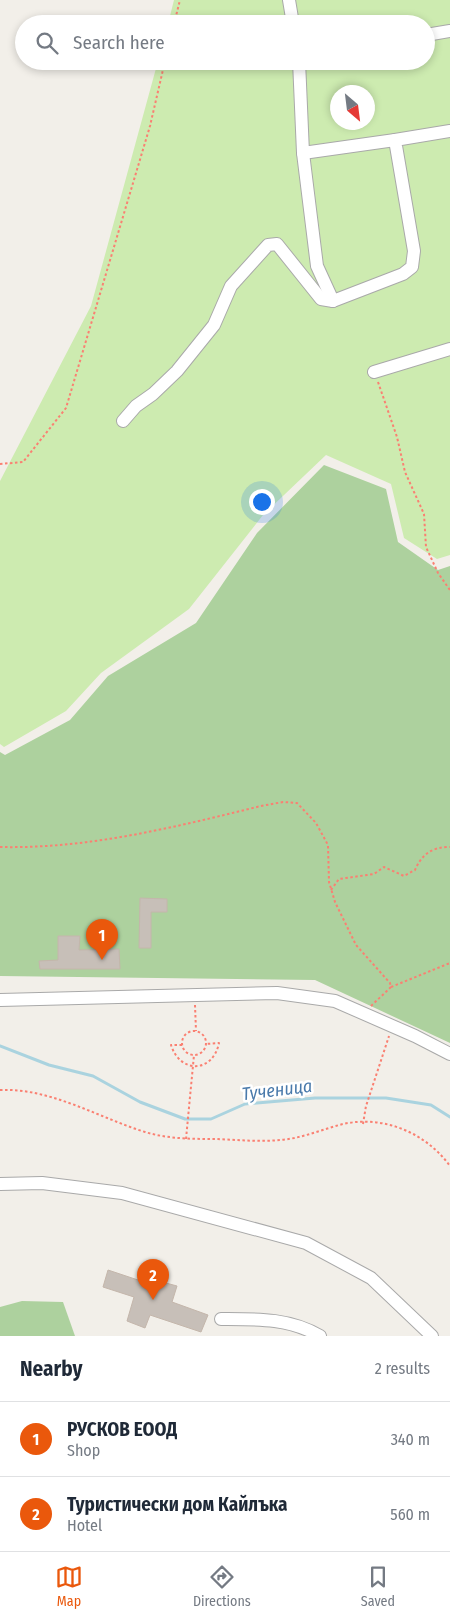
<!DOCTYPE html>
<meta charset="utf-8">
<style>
body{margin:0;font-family:"Fira Sans Condensed",sans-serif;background:#f2f2f3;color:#1f2937}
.compass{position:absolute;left:330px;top:85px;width:45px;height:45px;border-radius:50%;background:#fff;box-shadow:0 2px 8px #0003;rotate:152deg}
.you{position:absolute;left:261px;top:501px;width:18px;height:18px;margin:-12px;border:4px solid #fff;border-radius:50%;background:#1a73e8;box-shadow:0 0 0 8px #1a73e833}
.badge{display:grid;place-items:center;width:32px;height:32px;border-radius:50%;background:#ea580c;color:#fff;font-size:16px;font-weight:700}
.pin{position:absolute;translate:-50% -41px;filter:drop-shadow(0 1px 2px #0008)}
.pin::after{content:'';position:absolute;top:26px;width:18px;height:15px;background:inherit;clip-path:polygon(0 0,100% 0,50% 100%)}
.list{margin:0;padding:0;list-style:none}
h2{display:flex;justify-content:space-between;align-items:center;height:65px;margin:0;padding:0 20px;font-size:21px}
h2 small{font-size:16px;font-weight:400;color:#747a83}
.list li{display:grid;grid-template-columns:32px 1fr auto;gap:15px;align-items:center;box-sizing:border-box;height:75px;padding:0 20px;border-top:1px solid #e0e1e3}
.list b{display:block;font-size:19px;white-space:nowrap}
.list p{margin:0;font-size:16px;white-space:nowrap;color:#747a83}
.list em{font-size:16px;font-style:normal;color:#747a83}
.icon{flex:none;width:28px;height:28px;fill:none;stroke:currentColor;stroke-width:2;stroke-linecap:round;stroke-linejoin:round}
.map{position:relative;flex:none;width:450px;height:1336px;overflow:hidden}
.search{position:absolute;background:#fff;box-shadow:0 2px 8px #0003;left:15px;right:15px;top:15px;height:55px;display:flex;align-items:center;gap:12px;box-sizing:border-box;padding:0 18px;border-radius:28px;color:#747a83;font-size:19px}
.sheet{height:215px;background:#fff}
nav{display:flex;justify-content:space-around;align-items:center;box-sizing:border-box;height:70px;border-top:1px solid #e0e1e3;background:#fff;font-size:14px;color:#747a83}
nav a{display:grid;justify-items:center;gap:2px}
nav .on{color:#ea580c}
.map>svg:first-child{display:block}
.grass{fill:#cdebb0;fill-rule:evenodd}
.forest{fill:#add19e}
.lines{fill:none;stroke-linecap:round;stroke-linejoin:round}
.stream{stroke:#aad3df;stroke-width:3}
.building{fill:#c7bfb8;stroke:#c4b6ab}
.minor-casing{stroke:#a9a9a9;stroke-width:14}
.path{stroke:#fa8072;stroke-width:2;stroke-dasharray:2.5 2.5;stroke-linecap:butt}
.minor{stroke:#fff;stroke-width:12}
.labels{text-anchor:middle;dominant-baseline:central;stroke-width:5;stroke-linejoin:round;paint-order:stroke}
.water-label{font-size:18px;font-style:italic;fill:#4a7aab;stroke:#fff}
</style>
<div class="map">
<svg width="450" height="1336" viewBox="0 0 450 1336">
<rect width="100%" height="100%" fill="#f2efe9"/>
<path class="grass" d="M174,0H450V555L437,559L404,538L391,484L326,455L263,515L189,609L101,673L66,711L4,747L0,744V481L91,306L158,61H426V24H168ZM338,92H368V122H338Z"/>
<g class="forest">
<path d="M324,465L386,489L398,542L438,570L450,566V1043L315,980L0,976V752L5,755L70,720L108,676L196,623L257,533Z"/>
<path d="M22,1301L63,1302L75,1336H0V1307Z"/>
</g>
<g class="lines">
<path class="stream" d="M0,1046L49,1065L93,1076L140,1102L185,1119H211L245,1104L315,1098H386L431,1105L450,1117"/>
</g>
<g class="building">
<path d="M140,898L167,899V912H151V948H139Z"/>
<path d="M58,936H80L79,950L119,949L120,969H40L39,961L58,960Z"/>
<path d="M108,1270L153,1285L155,1280L177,1286L172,1302L208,1315L201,1332L150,1315L145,1328L127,1321L134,1297L103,1287Z"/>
</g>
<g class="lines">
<g class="minor-casing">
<g id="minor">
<path d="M289,0L293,24"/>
<path d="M426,35L450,31"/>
<path d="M299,61L303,153L395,140"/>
<path d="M303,153L317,266L333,301"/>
<path d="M374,372L450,349"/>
<path d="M123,421L136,406L153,394L177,371L214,325L231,286L268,245L277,244L321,299L333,301L403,274L412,267L414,251L395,140L450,131"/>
<path d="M0,1000L277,993L335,1001L415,1036L450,1054"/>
<path d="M0,1184L42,1183L122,1193L306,1243L371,1278L432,1336"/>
<path d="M221,1319C257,1319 289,1318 320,1336"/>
</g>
</g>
<g class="path">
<path d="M174,24L180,0"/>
<path d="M378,382L397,437L405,472L424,514L426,547L438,573L450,590"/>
<path d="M0,464L23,462L66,408L150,126L165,61"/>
<path d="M0,847C89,849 175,827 261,806L283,802L297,803L316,823L328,845L329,882L335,902L356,945L390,983L391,987L371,1006"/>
<path d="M331,890L339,879L374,874L384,867L404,876L415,870C422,854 432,847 450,847"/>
<path d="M391,987L450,963"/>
<path d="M195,1005L196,1031"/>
<circle cx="194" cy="1043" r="12"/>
<path d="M182,1045H171C180,1074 213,1073 219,1043L206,1044"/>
<path d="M0,1090C51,1088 97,1117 145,1132C168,1139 193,1139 216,1139C238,1140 260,1142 281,1140C303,1138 323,1129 343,1124C384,1115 426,1133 450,1166"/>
<path d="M363,1124L366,1106L389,1036"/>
<path d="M186,1139L194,1055"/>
</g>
<use href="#minor" class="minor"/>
</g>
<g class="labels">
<g class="water-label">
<text transform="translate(277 1090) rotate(-7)">Тученица</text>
</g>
</g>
</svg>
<svg class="compass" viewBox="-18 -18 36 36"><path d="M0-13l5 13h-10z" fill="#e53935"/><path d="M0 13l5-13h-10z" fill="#747a83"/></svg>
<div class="you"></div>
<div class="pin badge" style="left:102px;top:960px">1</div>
<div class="pin badge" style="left:153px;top:1300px">2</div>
<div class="search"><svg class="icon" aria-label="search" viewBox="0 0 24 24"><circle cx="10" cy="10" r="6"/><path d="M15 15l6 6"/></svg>Search here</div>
</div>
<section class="sheet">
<h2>Nearby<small>2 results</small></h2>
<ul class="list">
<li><span class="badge">1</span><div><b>РУСКОВ ЕООД</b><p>Shop</p></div><em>340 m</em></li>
<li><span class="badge">2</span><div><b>Туристически дом Кайлъка</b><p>Hotel</p></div><em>560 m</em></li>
</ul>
</section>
<nav>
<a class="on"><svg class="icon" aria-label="map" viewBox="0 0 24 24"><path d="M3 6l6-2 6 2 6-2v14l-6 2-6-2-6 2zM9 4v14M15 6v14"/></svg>Map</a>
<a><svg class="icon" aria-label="directions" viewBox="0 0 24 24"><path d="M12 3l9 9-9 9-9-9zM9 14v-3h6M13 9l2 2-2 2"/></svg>Directions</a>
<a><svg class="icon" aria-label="saved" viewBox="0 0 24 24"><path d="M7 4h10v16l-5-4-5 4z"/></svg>Saved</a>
</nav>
